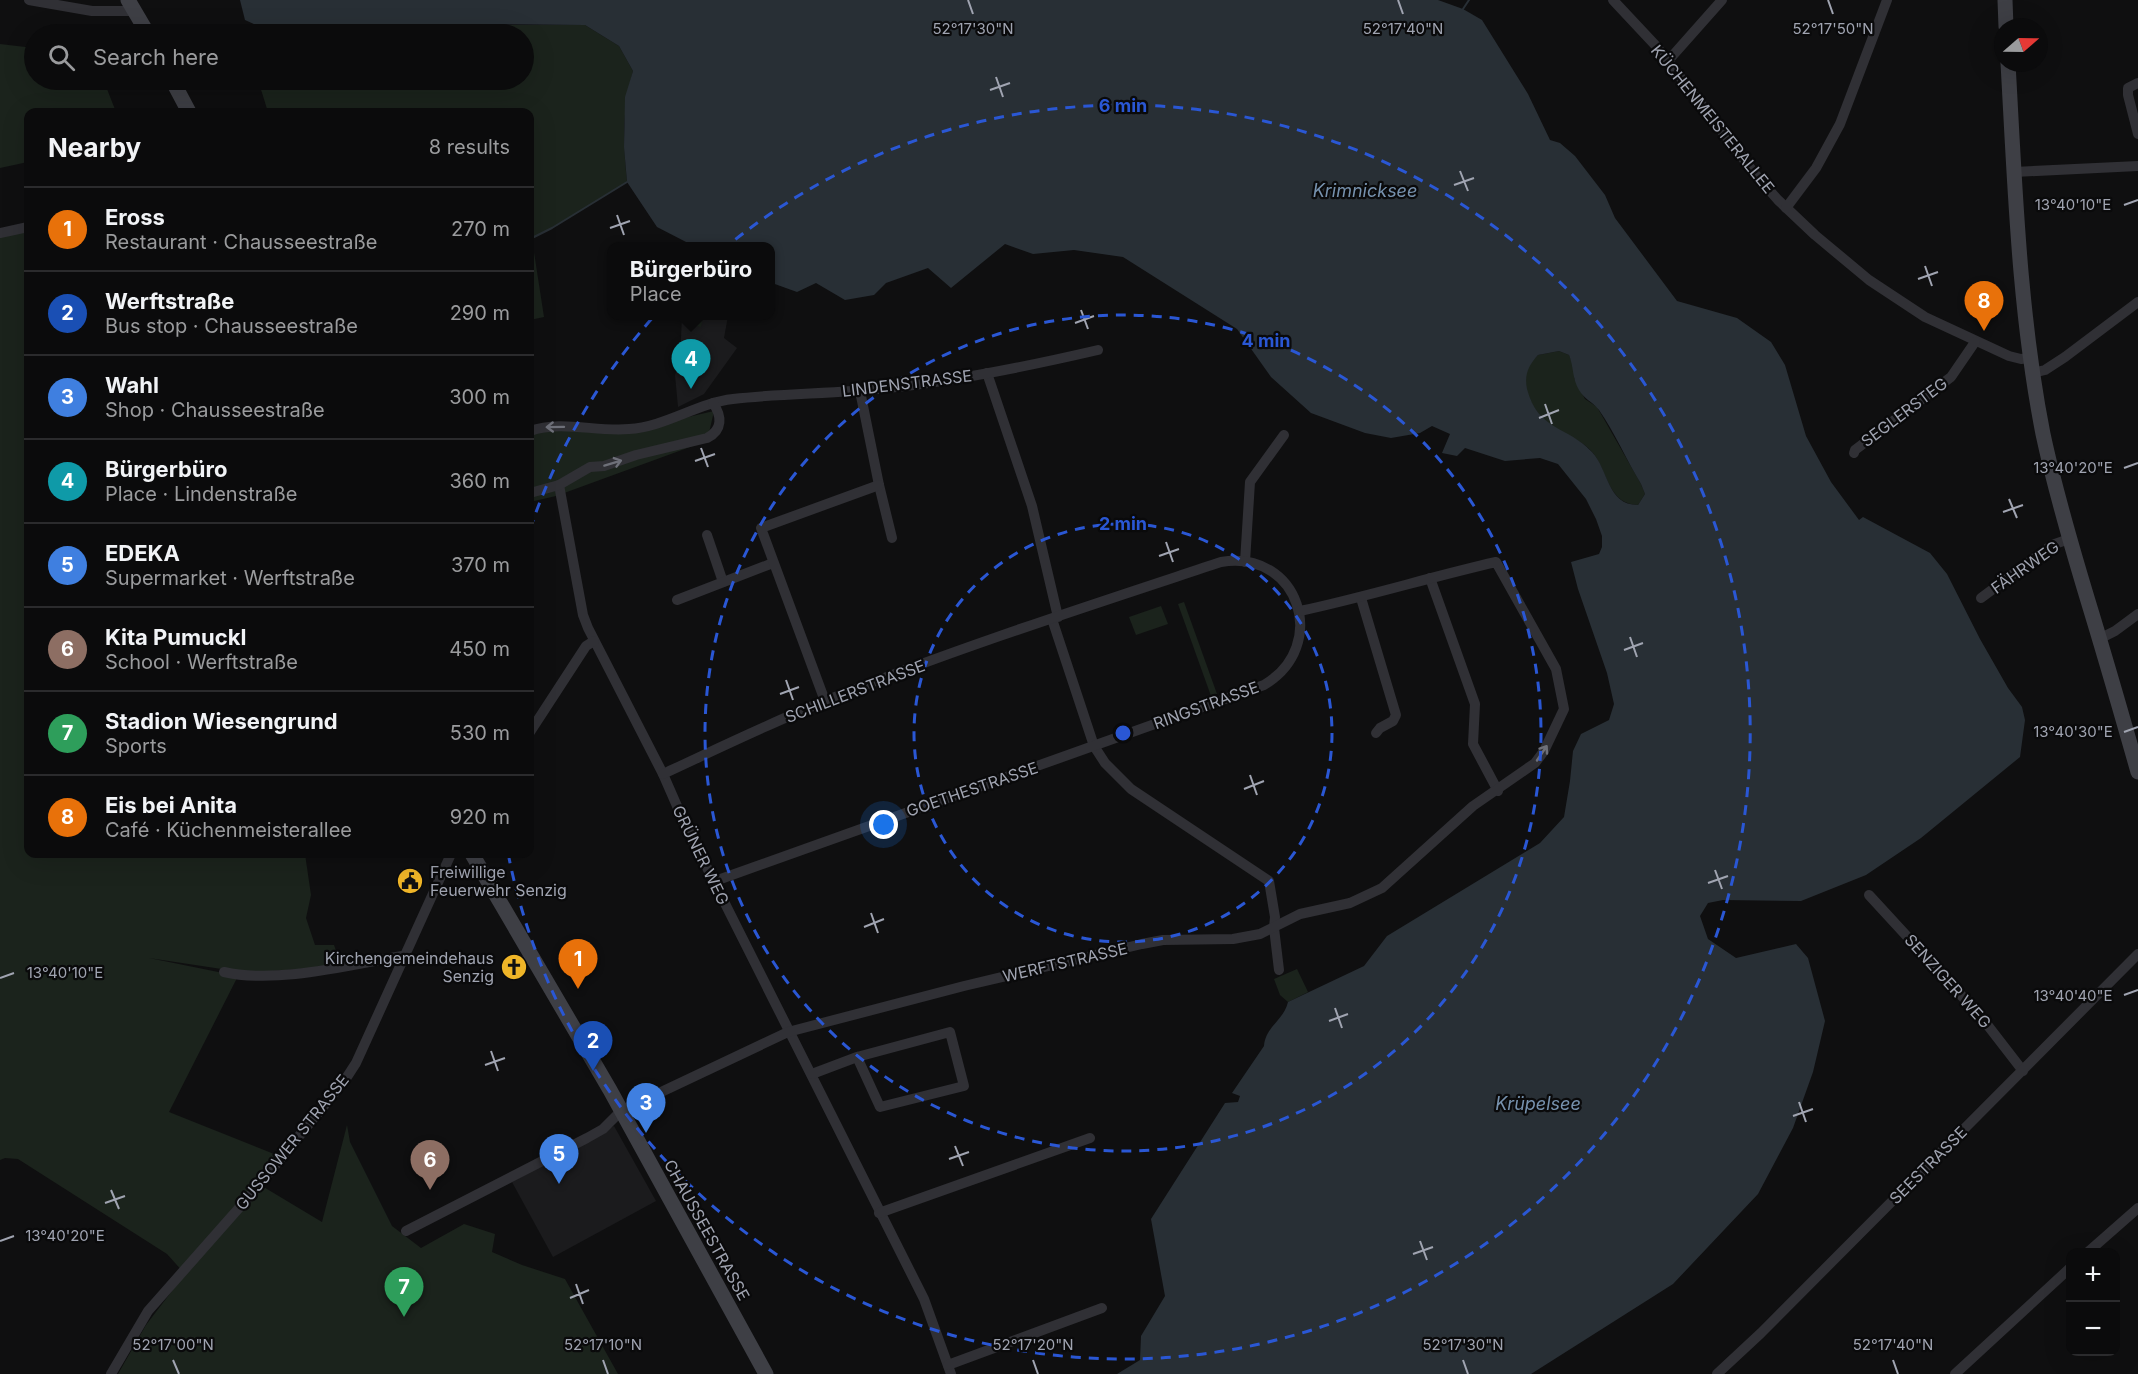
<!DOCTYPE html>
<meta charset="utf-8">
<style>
body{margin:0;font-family:Inter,sans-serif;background:#19191a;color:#f1f3f6}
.controls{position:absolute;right:18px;bottom:18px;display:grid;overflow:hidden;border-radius:12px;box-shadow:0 6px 24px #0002}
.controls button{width:54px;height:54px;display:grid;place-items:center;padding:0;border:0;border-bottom:2px solid #2b2b2d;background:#0b0b0c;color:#f1f3f6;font:30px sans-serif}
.compass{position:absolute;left:1994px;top:18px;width:54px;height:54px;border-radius:50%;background:#0b0b0c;box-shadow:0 6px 24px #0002;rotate:70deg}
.you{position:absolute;left:884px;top:825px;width:21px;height:21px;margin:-15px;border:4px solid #fff;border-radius:50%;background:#1a73e8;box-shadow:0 0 0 9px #1a73e833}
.badge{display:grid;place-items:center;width:39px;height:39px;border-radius:50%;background:#7c3aed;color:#fff;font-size:20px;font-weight:700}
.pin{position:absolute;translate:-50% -50px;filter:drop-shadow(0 2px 3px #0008)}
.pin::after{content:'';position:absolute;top:32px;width:21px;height:18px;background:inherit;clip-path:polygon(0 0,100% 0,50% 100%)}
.popup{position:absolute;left:607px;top:242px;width:168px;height:78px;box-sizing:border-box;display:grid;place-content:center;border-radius:12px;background:#0b0b0c;filter:drop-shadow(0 2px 4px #0005);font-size:20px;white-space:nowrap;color:#9a9b9d}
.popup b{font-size:22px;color:#f1f3f6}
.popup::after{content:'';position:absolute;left:50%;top:100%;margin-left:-12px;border:12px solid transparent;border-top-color:#0b0b0c}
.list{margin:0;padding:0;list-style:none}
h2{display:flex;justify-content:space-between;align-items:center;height:78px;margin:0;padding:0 24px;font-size:26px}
h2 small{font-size:20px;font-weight:400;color:#9a9b9d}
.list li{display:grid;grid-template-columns:39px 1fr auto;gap:18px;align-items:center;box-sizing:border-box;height:84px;padding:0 24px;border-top:2px solid #2b2b2d}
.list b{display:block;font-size:22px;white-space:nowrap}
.list p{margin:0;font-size:20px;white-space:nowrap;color:#9a9b9d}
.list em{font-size:20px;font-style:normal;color:#9a9b9d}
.icon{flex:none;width:33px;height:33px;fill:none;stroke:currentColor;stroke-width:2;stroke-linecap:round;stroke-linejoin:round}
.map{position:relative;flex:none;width:2138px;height:1374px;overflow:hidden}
.search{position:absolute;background:#0b0b0c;box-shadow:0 6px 24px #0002;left:24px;top:24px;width:510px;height:66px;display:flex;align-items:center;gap:15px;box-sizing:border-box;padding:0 21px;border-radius:33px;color:#9a9b9d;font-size:22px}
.panel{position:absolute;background:#0b0b0c;box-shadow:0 6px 24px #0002;left:24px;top:108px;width:510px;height:750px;border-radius:12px}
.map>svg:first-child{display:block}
.built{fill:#1b1b1d}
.green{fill:#1b231c}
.water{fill:#282f35;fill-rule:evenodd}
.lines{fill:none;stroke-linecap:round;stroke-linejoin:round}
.stream{stroke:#282f35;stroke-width:2}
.street{stroke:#303035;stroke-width:10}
.secondary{stroke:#3e3f45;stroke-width:15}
.oneway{stroke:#6e7079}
.ticks{fill:none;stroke:#a0a4b1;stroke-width:2}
.ring{fill:none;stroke:#2a57d4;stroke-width:3;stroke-dasharray:10 8}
.labels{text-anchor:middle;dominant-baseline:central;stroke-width:4.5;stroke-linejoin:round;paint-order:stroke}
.street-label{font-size:16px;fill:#a0a4b1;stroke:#0a0a0b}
.poi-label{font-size:16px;fill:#a0a4b1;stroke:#0a0a0b;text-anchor:start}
.water-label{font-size:18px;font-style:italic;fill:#7691ad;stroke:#0a0a0b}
.ticks-label{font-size:15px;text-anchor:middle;fill:#a0a4b1;stroke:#0a0a0b;stroke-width:4.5;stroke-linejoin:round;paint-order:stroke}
.centre{fill:#2a57d4;stroke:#0a0a0b;stroke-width:3}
.ring-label{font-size:18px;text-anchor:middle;font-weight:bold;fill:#2a57d4;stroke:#0a0a0b;stroke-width:4.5;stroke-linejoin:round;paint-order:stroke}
</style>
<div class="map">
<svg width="2138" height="1374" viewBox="0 0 2138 1374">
<rect width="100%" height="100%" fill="#0f0f10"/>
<g class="built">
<path d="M682,316H728L724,338L737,348L704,394L678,407L675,375L680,360Z"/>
<path d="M614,1126L656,1201L553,1257L512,1182Z"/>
</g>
<g class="green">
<path d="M484,25H585L619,46L633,71C622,110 623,142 627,182L553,228L532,239L544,317L530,320V112H268L258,80H524V34H413Z"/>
<path d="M0,44L34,48V80H111L115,82L107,89L116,112H28V162L0,168Z"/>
<path d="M28,231V854H305L311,895L306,918L315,945H334L340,962L312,968L248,973L149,958L238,976L169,1112L279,1156L257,1183L322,1222L347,1125L350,1142L392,1226L421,1248L464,1224L495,1234L492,1252L522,1265L565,1279L618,1374H118L146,1325L185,1274L167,1254L18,1159L5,1158L0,1160V237Z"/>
<path d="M685,316H703L701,327L684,324Z"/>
<path d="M1559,351L1569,355L1574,366V378L1585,399L1597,407L1641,484L1645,494L1638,505C1608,504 1608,472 1593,453C1583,440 1564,435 1551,426C1535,414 1520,389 1527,370C1529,364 1534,359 1538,355Z"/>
<path d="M714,411L709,433L701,443L556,496L530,502V434L538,430L628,431Z"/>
<path d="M1184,602L1217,694L1211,696L1178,604Z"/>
<path d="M1161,606L1168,624L1136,635L1129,617Z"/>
<path d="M1297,969L1308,992L1288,1002L1280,995L1274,979Z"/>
</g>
<path class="water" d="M240,0H1438L1463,9L1482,20L1528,94L1550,140L1560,143L1575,156L1605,195L1615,218L1677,301L1737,318L1771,342L1785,365L1806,436L1831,482L1859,520L1863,517L1930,553L1947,574L1980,639L2008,688L2022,707L2025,720L2020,757L1921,838L1866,875L1801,901L1723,900L1708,903L1700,916L1708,939L1736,958L1796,944L1808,958L1825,1021L1813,1072L1793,1128L1758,1194L1673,1284L1531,1374H1117L1140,1360L1141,1336L1165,1296L1151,1219L1225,1103L1238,1102L1240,1096L1232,1093L1264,1046C1265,1027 1284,1020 1288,1002L1364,966L1387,936L1540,843L1564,817L1570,781L1573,751L1581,734L1609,720L1614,704L1607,673L1578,589L1571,562L1599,554L1602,547V536L1596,519L1586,499L1558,464L1540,458L1505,461L1465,448L1457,456L1442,453L1450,434L1432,426L1420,433L1391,438L1365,433L1311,413L1271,377L1237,329L1123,257L1074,250L1033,254L1005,244L951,288L928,268L886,283L874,295L845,300L816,283L797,292L772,283L771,246H688V243L657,227L627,182L624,147L625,97L633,71L619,46L585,25L490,24L413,34H276L245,20ZM1559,351L1569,355C1574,367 1572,379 1579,390C1584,399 1593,402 1599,410C1615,433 1626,459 1641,484L1645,494L1638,505C1607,505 1609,470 1592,452C1568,426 1538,431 1527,389C1524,374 1529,365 1538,355Z"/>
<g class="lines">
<g class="stream">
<path d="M1463,9L1469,0"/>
<path d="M530,239L552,228L627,182"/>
</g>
<g class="street">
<path d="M29,0L92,11H134"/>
<path d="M1613,0L1657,47L1755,174L1778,200L1815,235L1869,280L1925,317L2009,356L2021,359L2030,358"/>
<path d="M1667,62L1722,0"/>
<path d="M2138,83L2128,88V95L2138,134"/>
<path d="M2014,172L2138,166"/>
<path d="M1786,208L1816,168L1840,124L1887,0"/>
<path d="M0,233L28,227"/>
<path d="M987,373L1032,506L1058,617"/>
<path d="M2033,373L2045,370L2065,357L2138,302"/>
<path d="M860,391L879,485L892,538"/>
<path d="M530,431C562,420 595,432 629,429C665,427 697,403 733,399C784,393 836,394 887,388C958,381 1029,366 1098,350"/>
<path d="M1854,453L1855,450L1951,377L1975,342"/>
<path d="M559,485L583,615L588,628L663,774L684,822L924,1299L951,1374"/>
<path d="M530,493L559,485L590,467L604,466L636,455L707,438C723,430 722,416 713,403"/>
<path d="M707,535L723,582"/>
<path d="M1245,562L1250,482L1284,435"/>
<path d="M1430,578L1475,704L1473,744L1498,791"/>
<path d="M1361,598L1396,715L1393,721L1380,728L1376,733"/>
<path d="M1981,598L2052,545L2069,539"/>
<path d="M677,600L773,563"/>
<path d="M1052,619L1094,746L1105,763L1131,789L1269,881L1275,917L1274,928L1279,970"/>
<path d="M2099,639L2115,631L2138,614"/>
<path d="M825,701L761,528L879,485"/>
<path d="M530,732L586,646L594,641"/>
<path d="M663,774C717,749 770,723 825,701C954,649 1088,606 1221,562C1298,549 1331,645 1264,685L715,881"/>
<path d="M1869,895L1982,1018L2023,1071"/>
<path d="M224,972C277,984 349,965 402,956"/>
<path d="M812,1074L857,1057L880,1107L964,1086L950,1032L857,1057"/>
<path d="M879,1213L1090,1138"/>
<path d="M406,1231L587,1138L603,1129L621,1111L788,1032L964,986L1142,944L1163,940L1233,939L1260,934L1300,914L1350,903L1382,888L1473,806L1535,763L1544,751L1564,709L1556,669L1496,562C1430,577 1366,597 1300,611"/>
<path d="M2088,1252L2138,1208"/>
<path d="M948,1365L1102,1308"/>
<path d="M111,1374L148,1311L254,1191L345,1080L356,1063L451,854"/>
<path d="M1717,1374L1761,1333L2138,954"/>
<path d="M1955,1374L2070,1268"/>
</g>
<g class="secondary">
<path d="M128,0L148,34"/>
<path d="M2005,0L2006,27"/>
<path d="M2008,63C2015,187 2019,312 2043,434C2056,495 2074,555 2092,614C2108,667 2123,719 2138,772"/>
<path d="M172,80L189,112"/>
<path d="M472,854L610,1090L766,1374"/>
</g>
</g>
<defs><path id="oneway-shaft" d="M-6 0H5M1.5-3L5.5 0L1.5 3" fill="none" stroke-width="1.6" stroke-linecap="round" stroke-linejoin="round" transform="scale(1.5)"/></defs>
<g class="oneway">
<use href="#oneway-shaft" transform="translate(555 427) rotate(179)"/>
<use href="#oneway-shaft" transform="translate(613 463) rotate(-17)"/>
<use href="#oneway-shaft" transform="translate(1542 753) rotate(-56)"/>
</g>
<path class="ticks" d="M968,0L973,14M1398,0L1403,14M1828,0L1833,14M996,77L1003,97M990,90L1010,83M1460,171L1468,191M1454,185L1474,178M2124,205L2138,200M617,215L624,235M610,228L630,221M1925,266L1932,286M1918,279L1938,272M1081,310L1088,329M1075,323L1094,316M1545,404L1552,424M1539,418L1559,410M701,448L708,467M695,461L715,454M2124,468L2138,463M2009,499L2017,518M2003,512L2023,505M1166,542L1173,562M1159,556L1179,549M1630,637L1637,657M1624,650L1643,643M786,680L793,700M780,694L799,687M2124,732L2138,727M1250,775L1257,795M1244,789L1264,781M1715,870L1722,889M1708,883L1728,876M871,913L878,933M864,927L884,919M0,978L14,973M2124,995L2138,990M1335,1008L1342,1028M1329,1021L1348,1014M491,1051L498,1071M485,1065L505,1058M1799,1102L1806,1122M1793,1116L1813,1109M955,1146L963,1166M949,1159L969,1152M111,1190L119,1209M105,1203L125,1196M0,1241L14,1236M1420,1241L1427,1260M1413,1254L1433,1247M576,1284L583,1304M570,1298L589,1290M173,1360L179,1374M603,1360L608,1374M1033,1360L1038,1374M1463,1360L1468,1374M1893,1360L1898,1374"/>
<g class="ring">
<circle cx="1123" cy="733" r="209"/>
<circle cx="1123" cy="733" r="418"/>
<path d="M530 529A627 627 0 1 1 509 858"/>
</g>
<defs>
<g id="civic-disc" transform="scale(1.35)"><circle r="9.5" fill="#efb528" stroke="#0a0a0b"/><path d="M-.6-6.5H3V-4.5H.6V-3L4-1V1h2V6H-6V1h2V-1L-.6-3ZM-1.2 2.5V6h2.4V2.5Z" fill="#111"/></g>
<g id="church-disc" transform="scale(1.35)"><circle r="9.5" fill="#efb528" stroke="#0a0a0b"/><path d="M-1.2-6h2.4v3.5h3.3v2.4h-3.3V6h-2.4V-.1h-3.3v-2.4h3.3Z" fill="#111"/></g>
</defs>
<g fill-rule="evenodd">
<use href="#civic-disc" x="410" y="881"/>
<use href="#church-disc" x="514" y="967"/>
</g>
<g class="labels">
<g class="street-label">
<text transform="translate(1713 119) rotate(51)">KÜCHENMEISTERALLEE</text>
<text transform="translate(907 383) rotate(-7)">LINDENSTRASSE</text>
<text transform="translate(1904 412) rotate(-37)">SEGLERSTEG</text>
<text transform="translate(2025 567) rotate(-35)">FÄHRWEG</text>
<text transform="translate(855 691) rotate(-21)">SCHILLERSTRASSE</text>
<text transform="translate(1206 705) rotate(-20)">RINGSTRASSE</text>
<text transform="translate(972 789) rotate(-19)">GOETHESTRASSE</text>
<text transform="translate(701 855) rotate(64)">GRÜNER WEG</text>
<text transform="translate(1065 962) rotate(-13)">WERFTSTRASSE</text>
<text transform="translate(1948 981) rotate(48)">SENZIGER WEG</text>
<text transform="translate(292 1142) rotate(-51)">GUSSOWER STRASSE</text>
<text transform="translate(1928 1165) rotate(-45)">SEESTRASSE</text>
<text transform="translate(707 1230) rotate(61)">CHAUSSEESTRASSE</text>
</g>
<g class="poi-label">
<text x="430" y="872">Freiwillige<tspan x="430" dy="18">Feuerwehr Senzig</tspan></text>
<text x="494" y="958" text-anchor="end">Kirchengemeindehaus<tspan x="494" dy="18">Senzig</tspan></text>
</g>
<g class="water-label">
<text x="1365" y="190">Krimnicksee</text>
<text x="1538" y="1103">Krüpelsee</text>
</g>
</g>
<g class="ticks-label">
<text x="973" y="34">52°17'30"N</text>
<text x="1403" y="34">52°17'40"N</text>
<text x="1833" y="34">52°17'50"N</text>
<text x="2073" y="210">13°40'10"E</text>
<text x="2073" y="473">13°40'20"E</text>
<text x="2073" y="737">13°40'30"E</text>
<text x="65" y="978">13°40'10"E</text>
<text x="2073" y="1001">13°40'40"E</text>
<text x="65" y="1241">13°40'20"E</text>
<text x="173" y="1350">52°17'00"N</text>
<text x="603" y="1350">52°17'10"N</text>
<text x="1033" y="1350">52°17'20"N</text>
<text x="1463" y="1350">52°17'30"N</text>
<text x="1893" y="1350">52°17'40"N</text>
</g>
<circle cx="1123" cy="733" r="9" class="centre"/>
<g class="ring-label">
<text x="1123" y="112">6 min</text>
<text x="1266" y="347">4 min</text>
<text x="1123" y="530">2 min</text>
</g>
</svg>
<div class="controls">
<button>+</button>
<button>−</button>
</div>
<svg class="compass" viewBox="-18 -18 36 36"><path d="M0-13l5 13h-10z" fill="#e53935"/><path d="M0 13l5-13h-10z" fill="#9a9b9d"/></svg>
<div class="you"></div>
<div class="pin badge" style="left:578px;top:989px;background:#e8710a">1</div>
<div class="pin badge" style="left:593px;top:1071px;background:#1a4fb4">2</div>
<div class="pin badge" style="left:646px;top:1133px;background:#3f7fe0">3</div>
<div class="pin badge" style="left:691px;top:389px;background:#0f9aa8">4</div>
<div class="popup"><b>Bürgerbüro</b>Place</div>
<div class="pin badge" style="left:559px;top:1184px;background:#3f7fe0">5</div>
<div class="pin badge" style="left:430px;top:1190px;background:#8d6e63">6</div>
<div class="pin badge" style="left:404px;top:1317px;background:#2e9e5b">7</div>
<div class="pin badge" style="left:1984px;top:331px;background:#e8710a">8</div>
<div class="search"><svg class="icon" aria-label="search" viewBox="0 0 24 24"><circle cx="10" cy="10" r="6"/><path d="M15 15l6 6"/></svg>Search here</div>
<section class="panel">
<h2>Nearby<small>8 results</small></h2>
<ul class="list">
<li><span class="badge" style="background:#e8710a">1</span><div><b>Eross</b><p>Restaurant · Chausseestraße</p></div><em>270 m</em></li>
<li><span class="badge" style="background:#1a4fb4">2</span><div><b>Werftstraße</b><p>Bus stop · Chausseestraße</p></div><em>290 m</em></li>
<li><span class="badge" style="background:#3f7fe0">3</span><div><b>Wahl</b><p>Shop · Chausseestraße</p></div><em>300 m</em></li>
<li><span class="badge" style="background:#0f9aa8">4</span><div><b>Bürgerbüro</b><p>Place · Lindenstraße</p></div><em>360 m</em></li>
<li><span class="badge" style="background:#3f7fe0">5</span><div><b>EDEKA</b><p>Supermarket · Werftstraße</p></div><em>370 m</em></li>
<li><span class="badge" style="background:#8d6e63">6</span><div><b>Kita Pumuckl</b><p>School · Werftstraße</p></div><em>450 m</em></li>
<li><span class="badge" style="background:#2e9e5b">7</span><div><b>Stadion Wiesengrund</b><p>Sports</p></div><em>530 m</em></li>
<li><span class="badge" style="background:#e8710a">8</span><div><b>Eis bei Anita</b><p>Café · Küchenmeisterallee</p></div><em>920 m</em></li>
</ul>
</section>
</div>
